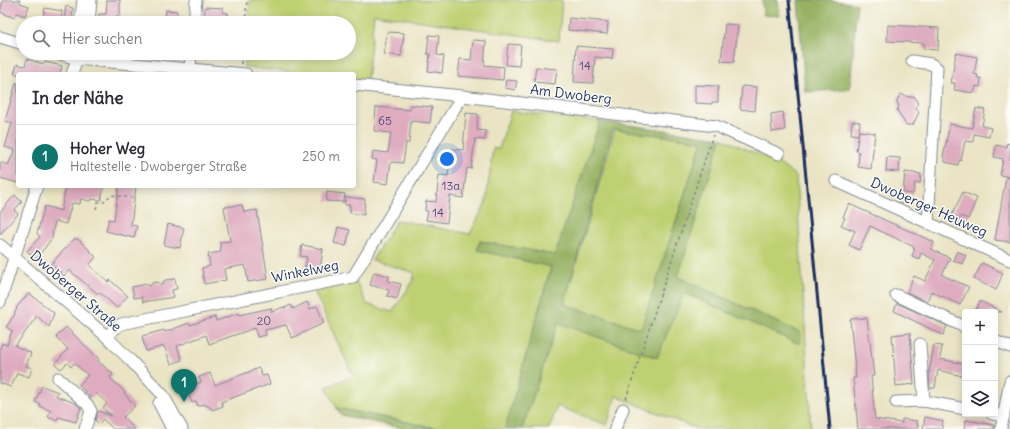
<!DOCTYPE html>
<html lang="de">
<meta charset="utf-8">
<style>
body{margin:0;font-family:Delius,sans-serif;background:#f2f2f3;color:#2b2b33}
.controls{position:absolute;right:12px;bottom:12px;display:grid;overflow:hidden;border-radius:4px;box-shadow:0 2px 10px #0003}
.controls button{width:36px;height:36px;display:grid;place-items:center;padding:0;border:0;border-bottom:1px solid #e1e1e2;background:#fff;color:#2b2b33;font:20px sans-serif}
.you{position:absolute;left:447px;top:159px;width:14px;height:14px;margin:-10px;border:3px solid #fff;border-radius:50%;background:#1a73e8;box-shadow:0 0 0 6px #1a73e833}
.badge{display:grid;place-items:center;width:26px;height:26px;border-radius:50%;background:#0f766e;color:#fff;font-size:13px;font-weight:700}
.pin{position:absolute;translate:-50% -33px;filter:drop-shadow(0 1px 2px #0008)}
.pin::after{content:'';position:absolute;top:21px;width:14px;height:12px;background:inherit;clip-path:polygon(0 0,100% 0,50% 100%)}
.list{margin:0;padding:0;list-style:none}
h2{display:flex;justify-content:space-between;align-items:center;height:52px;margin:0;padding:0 16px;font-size:17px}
h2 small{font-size:13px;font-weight:400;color:#7c7c81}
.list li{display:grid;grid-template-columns:26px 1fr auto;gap:12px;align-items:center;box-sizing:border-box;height:64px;padding:0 16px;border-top:1px solid #e1e1e2}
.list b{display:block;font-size:15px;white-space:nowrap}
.list p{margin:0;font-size:13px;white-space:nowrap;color:#7c7c81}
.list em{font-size:13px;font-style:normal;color:#7c7c81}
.icon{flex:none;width:22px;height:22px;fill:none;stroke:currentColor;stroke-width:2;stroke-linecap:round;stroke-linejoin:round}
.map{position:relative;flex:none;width:1010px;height:429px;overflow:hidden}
.search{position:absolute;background:#fff;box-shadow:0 2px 10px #0003;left:16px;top:16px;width:340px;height:44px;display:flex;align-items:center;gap:10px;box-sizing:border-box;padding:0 14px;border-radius:22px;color:#7c7c81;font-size:15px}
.panel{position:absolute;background:#fff;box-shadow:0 2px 10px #0003;left:16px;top:72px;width:340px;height:116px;border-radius:4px}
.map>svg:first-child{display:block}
.green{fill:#bfd072;stroke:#6d8068}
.forest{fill:#97b264;stroke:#597061;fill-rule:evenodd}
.building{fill:#deabbf}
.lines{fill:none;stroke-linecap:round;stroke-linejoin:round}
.minor-casing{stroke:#828a91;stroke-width:13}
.path{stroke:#828a91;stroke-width:1.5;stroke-dasharray:3 3;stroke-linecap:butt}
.minor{stroke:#fff;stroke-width:11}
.rail{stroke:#1b2f5e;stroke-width:3}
.labels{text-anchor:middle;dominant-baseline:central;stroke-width:3;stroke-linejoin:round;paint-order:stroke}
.number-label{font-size:12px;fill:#4c4e76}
.street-label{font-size:14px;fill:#1b2f5e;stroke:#fdfcf7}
</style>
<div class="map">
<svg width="1010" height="429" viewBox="0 0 1010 429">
<rect width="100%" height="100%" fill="#fdfcf7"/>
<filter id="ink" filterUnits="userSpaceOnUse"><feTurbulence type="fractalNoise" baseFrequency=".025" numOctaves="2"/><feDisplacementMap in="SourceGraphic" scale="8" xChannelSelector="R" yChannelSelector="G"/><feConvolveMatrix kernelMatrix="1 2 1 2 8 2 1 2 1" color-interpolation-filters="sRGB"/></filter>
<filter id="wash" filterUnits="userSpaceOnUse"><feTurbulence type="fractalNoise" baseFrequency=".012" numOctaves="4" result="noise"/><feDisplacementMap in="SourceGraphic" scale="16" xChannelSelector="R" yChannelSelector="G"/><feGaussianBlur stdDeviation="0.9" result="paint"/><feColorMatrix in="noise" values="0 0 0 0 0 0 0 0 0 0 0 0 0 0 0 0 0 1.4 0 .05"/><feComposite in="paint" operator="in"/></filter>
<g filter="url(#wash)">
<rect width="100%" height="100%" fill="#eae4c4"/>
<g class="green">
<path d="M250,0H562L559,41L374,14L367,80L354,79V74H308L244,67L246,53H349V23H248Z"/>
<path d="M511,111L600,121L555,256L480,241L477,249L551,267L505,429H441L337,408L326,387L353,376L314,291L357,283L367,304L392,312L412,283L415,273L372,260L397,220L470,234L486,202L493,148L499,149Z"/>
<path d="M615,129L702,141L641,329L564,305Z"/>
<path d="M721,138L778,163L796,176L811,429H697L616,396L607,425L557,406L549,429H522L558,323L657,357L683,293L801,333L678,277Z"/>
</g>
<g class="forest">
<path d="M762,0H778L780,16L763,15Z"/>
<path d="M798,0H827L857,4L850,89L805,92Z"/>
<path d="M600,121L721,138L678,277L801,333L799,344L684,293L657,358L558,323L522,429H505L551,267L477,250L480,241L555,255ZM613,129L702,141L641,329L564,304Z"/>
<path d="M337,408L441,429H406L341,415Z"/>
</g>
<g id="blocks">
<g class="building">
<path d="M3,0H20V3L29,6L25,16L17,13L15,16L12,17L0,12Z"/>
<path d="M107,0H120V16L117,15L116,23H98L99,14H106Z"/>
<path d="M66,6L73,8L72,19L64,18Z"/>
<path d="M205,7L223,8V12L228,13L227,22L222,21V23H203Z"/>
<path d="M45,8L62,11L61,23H52V19L43,18Z"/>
<path d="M166,10L177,11L176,23H165Z"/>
<path d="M569,18L608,22L607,34L568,30Z"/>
<path d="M725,24L738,25L734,62L721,61Z"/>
<path d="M888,25L939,28L938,50L923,49L924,43L887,41Z"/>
<path d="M387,32L404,33L401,56L384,54Z"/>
<path d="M429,35L439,36L437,55L444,56L442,73L428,71L430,54H427Z"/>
<path d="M473,40L486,41L484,65L504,67L503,80L458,76L460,59L471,60Z"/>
<path d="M508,44L521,45L519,66L506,65Z"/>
<path d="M576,46L613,49L612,59L595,57L593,83L574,82Z"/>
<path d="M956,53L977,57L974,74L978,75L977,78H981L980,87L976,86L974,93L954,90L955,83H951Z"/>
<path d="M27,59L44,64L45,62L62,66L60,74H14L17,64L25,66Z"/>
<path d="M536,67L557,69L555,84L534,82Z"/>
<path d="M506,80L517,81L515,90L505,88Z"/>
<path d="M16,83H18V183L0,178V162L8,165L15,150L5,147L12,123L5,121Z"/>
<path d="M695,85L718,86V102H712V104L695,103Z"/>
<path d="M742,86L757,87L755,111L740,109Z"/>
<path d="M900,94L909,97L914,96L918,104L916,107L919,112L913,125H906L897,110L899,107L897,101Z"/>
<path d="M410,105L432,107L430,123L411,121L409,143H406L403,163L391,162L388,184L374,182L377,160L372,159L373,151L388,153L391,133L374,131L376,107L410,110Z"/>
<path d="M976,108L985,110L982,126L991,128L989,137L974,134L973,142L965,141L961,161L959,160L958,165L945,162V158L943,157L950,124L972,128Z"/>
<path d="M783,112L785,130L772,132L771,114Z"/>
<path d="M466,113L478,114L477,130L486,131L485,140L475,139L471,169L467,168L463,198L450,196L447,223L426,220L428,211H425L426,201L436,202L439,175L448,176L451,149L463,150Z"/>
<path d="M852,121L860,122L859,131L875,133L871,169L858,167L859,152L856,151L859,131L858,135L851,134Z"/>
<path d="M1007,143L1010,144V177L1000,175L1003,159L994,157L996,145L1006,147Z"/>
<path d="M887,157L900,158L899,172L886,171Z"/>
<path d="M905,172L921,174L920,183H915L913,194L903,193Z"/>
<path d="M1006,177L1010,178V242L995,240Z"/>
<path d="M66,186H104L101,200L91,199L90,201L81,199L80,204L72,203L66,224L55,221L52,236L53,237L36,259L27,251L40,237L37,233L45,206L61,211Z"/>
<path d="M119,186H136L131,225L137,226L134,238L106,231L109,219L114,220Z"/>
<path d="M327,192L345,194L344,202L326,201Z"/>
<path d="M963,192L977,198L968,219L961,216L959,220L951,217Z"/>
<path d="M15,195L22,202L14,210L18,214L0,234V212Z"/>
<path d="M345,197L365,199L364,215L350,213V205H345Z"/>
<path d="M849,204L934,242L931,249L950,258L942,275L969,287L960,305L931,291L927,302L907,292L914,276L925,281L935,260L921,253L919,259L912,256L915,249H913L914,247L870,226L859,250L849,245L855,231L841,225L845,218L843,217Z"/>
<path d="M242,205L244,212L257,210L268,279L248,282L245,265L224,269L226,280L204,284L202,268L210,266L208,254L221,252L220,242L230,241L224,207Z"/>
<path d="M168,224L184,228L180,248L164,245Z"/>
<path d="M338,227L350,230L346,246L334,243Z"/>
<path d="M74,239H78L96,257L89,265L108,282L110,280L128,296L117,308L99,292L98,294L69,270L64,276L51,264Z"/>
<path d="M302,245L323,249L320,270L305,267L307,257L300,256Z"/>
<path d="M957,251L966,255L962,264L953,260Z"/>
<path d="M982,263L1003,273L996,290L974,279Z"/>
<path d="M374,272L389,276L388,281L401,284L397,299L387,296L389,290L370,285Z"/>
<path d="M175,279L177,289L172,290L174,297L143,302L142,297L134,298L132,287L146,284L150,286L152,283L157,282L161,285L165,280Z"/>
<path d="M29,293L54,313L49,327L37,316L15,346L31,353L26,366L32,368L29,377L17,373L11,387L0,383V349L2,343L7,345L12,331L6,327L15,314L14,313L17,309L16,308Z"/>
<path d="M980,301L1002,312H975Z"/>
<path d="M307,302L310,309L317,306L324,323L292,338L286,325L265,330L266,335L257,337L255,328L209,344L206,335L177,346L182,360L171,364L164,346L146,351L142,336L164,330L165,332L189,323L190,325L215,317L216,321L239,313V315L271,308L272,312L283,307L284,308L291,305L293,309Z"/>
<path d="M897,303L947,326L943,335L894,311Z"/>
<path d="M867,318L874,376H871L875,419L902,423V419L917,421L918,429H858L853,378H856L850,319Z"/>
<path d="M66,327L99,359L98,361L113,374L110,378L125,392L124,393L135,406L123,417L135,429H113L103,419L99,424L95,420L98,411L112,416L103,408L107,403L96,393L91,398L79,385L88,375L74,363L71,367L67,363L61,369L55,364L68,349L56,337Z"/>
<path d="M910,333L914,384L896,386L892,335Z"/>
<path d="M934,345L942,346L940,359L964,364L962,376L938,370L935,388H930L929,373Z"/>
<path d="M259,368L262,376L267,375L270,384L221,402L223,406L212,410L211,408L204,404L198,406L196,401L192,403L188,392L192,390L191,386L201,382L199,377L210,373L215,385Z"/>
<path d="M42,386L58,392L56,396L75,403L81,408L76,422L58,417L57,421L48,417L51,411L39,406L40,404L35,402Z"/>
<path d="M925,417L943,421L942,429H923Z"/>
<path d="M966,420L994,425V429H964Z"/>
</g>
</g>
</g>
<g filter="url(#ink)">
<use href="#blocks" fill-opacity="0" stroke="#828a91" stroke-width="1"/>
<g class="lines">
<g class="minor-casing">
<g id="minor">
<path d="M80,23L83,0"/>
<path d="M89,23L91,0"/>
<path d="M194,23L196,0"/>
<path d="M0,37L23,44"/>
<path d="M56,53L77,59L246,74"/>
<path d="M912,61L931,64L937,68L928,223"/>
<path d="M190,69L191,53"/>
<path d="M72,74L77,59"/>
<path d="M354,85L462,96L716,126L779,154"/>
<path d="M836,181L1010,260"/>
<path d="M0,245L106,336L131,361L163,395L182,429"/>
<path d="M896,295L965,327"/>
<path d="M0,302L37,186"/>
<path d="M106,336L121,324L353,277L462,96"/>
<path d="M995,341L1010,347"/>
<path d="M920,344L924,401"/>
<path d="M58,378L87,404L91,411L85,429"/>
<path d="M896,402L924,401L965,409"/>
<path d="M159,403L172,429"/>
<path d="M992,414L1004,416"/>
<path d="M615,429L623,409"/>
<path d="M1001,429L1010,381"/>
</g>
</g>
<g class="path">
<path d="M245,23L247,0"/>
<path d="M241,64L242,53"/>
<path d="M96,209L98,202H103L111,195L135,198"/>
<path d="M626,399L713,135"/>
</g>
<use href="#minor" class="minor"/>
<path class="rail" d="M789,0L830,429"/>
</g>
</g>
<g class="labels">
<g class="number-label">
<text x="585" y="65">14</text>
<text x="385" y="120">65</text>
<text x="451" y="185">13a</text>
<text x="438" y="212">14</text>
<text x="264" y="320">20</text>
</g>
<g class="street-label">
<text transform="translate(571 94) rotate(7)">Am Dwoberg</text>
<text transform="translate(929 207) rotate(24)">Dwoberger Heuweg</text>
<text transform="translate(305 271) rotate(-11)">Winkelweg</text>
<text transform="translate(76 291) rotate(41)">Dwoberger Straße</text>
</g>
</g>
</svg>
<div class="controls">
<button>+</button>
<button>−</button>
<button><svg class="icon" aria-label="layers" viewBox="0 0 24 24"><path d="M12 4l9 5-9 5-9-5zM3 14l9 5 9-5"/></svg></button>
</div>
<div class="you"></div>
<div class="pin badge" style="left:184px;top:402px">1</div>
<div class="search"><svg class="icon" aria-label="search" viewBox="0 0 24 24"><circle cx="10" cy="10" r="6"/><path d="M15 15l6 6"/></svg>Hier suchen</div>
<section class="panel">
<h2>In der Nähe<small></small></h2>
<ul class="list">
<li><span class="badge">1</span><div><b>Hoher Weg</b><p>Haltestelle · Dwoberger Straße</p></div><em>250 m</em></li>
</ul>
</section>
</div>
